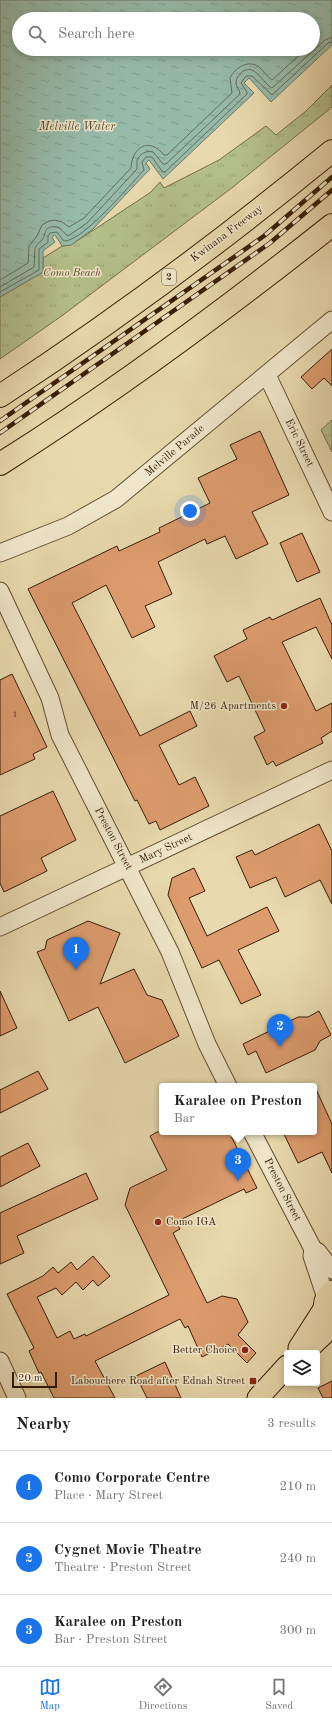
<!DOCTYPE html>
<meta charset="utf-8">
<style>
body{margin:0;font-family:"Old Standard TT",serif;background:#f2f2f2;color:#222}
.controls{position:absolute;right:12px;bottom:12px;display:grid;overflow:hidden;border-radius:4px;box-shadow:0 2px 6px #0003}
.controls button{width:36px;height:36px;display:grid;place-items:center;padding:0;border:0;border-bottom:1px solid #e0e0e0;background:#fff;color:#222;font:20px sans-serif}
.scale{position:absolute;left:12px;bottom:10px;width:45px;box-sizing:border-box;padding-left:4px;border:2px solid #371c07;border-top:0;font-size:11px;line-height:14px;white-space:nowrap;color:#371c07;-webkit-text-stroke:3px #f0e7ca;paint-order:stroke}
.you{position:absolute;left:190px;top:511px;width:14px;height:14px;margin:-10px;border:3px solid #fff;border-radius:50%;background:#1a73e8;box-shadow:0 0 0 6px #1a73e833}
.badge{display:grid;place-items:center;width:26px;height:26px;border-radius:50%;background:#1a73e8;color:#fff;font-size:13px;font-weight:700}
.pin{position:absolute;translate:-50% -33px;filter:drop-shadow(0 1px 2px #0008)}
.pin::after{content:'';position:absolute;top:21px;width:14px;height:12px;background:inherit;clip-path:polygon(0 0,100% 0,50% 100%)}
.popup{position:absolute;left:159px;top:1083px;width:158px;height:52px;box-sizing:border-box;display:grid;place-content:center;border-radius:4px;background:#fff;filter:drop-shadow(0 1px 3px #0005);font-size:13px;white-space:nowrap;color:#767676}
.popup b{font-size:15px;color:#222}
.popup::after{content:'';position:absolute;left:50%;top:100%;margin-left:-8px;border:8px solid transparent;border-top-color:#fff}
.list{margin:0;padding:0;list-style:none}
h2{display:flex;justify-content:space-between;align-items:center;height:52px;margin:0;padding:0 16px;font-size:17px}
h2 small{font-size:13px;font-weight:400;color:#767676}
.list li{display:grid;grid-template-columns:26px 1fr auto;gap:12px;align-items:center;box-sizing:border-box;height:72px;padding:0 16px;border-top:1px solid #e0e0e0}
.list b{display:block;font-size:15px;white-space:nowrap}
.list p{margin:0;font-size:13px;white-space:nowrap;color:#767676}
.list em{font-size:13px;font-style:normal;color:#767676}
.icon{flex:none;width:22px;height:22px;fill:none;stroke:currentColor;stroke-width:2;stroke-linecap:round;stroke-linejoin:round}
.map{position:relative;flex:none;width:332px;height:1398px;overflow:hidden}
.search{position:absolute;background:#fff;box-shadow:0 2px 6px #0003;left:12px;right:12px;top:12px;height:44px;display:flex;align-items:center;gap:10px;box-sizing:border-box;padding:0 14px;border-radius:22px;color:#767676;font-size:15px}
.sheet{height:268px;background:#fff}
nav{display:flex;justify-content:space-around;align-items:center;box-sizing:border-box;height:56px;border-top:1px solid #e0e0e0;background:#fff;font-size:11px;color:#767676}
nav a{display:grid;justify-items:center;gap:2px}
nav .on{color:#1a73e8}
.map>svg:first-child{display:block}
.park{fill:url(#park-tufts);stroke:#766e49}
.water{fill:url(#water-ripples);stroke:#717b69;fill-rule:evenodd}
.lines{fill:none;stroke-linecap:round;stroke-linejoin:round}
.shore{stroke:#676c58;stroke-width:1}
.building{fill:#dd9c6e;stroke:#371c07}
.minor-casing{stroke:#634c31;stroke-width:19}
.major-casing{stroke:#371c07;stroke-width:23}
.highway-casing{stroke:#371c07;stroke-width:24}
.minor{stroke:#f0e7ca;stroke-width:17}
.major{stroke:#e8daae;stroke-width:21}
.highway{stroke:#e8daae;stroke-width:22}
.rail-casing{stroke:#371c07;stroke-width:4.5}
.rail{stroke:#f0e7ca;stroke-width:3;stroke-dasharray:9;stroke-linecap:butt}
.poi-dot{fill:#8f2418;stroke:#f0e7ca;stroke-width:1.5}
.labels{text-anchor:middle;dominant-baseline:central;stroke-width:3;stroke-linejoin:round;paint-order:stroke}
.number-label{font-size:9px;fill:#603c21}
.shield{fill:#f0e7ca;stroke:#6e5942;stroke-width:1}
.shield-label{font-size:10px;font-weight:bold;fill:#371c07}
.street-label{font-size:11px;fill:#371c07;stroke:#f0e7ca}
.park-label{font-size:11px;font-style:italic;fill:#5c4d2f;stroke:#f0e7ca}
.poi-label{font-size:11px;fill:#371c07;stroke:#f0e7ca;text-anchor:end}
.water-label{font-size:12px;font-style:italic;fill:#544c38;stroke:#f0e7ca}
</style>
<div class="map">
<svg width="332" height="1398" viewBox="0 0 332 1398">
<defs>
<pattern id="park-tufts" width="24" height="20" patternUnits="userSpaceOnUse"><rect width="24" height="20" fill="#b4c08b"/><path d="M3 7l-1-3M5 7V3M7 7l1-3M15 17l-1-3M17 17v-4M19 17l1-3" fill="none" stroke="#9ba476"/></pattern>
<pattern id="water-ripples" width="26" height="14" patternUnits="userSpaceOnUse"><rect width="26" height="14" fill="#97bbaa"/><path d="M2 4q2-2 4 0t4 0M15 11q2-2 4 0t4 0" fill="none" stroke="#83a091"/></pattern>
</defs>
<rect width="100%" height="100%" fill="#e8daae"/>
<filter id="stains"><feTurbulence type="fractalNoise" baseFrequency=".005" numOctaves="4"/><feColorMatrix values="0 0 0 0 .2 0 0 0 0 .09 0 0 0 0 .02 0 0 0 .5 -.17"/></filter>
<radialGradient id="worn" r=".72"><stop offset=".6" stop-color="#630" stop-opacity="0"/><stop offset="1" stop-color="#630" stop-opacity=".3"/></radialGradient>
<g class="park">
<path d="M332,85V107L233,187L63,315L0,359V297L43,272V258L62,246L71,245L151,192L160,182L164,188L219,160L266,126L276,135L306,111Z"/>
<path d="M332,420V452L321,430Z"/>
</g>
<path class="water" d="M0,0H332V45L271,102L249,78L244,83L254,93L163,179L149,160L146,163L150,169L93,229L71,245L62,246L55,235L52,237L55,242L43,251V272L0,297ZM19,19H313V49H19Z"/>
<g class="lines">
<g class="shore">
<path d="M0,280L28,263L29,246L37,236L42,225L49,221L55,220L62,222L69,227L84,218L131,168C132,146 150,137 164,155H167L232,93L230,78C235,68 248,59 259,67C264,71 267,77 272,80L306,49"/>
<path d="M0,287L34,267L35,248C37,244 39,243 42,240C47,234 42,225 58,227L68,236L87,223L137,169V160C140,154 146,150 153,152L163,164H166L240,94C240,90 236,87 236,83C236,78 239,75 242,72C255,62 263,84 272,88L325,40L332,37"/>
<path d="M0,292L39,270V249L48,242V236L50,233L57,232L64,241C82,242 130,185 144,170L142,162L146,157H152L162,171L165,172L247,94V92L241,83L246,76H252L272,95L328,43L332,42"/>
</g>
</g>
<g class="building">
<path d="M332,349V386L324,378L312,389L301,377Z"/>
<path d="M260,431L289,495L252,512L268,544L236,559L225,536L207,544L205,539L158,562L172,594L145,606L155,627L132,638L106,585L72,603L140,736L190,711L197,726L159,745L179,785L195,777L209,806L160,830L156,821L149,824L137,800L135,801L28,589L117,546L119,551L160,532L159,528L210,503L198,478L237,459L230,445Z"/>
<path d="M302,533L320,572L297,582L280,543Z"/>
<path d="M320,598L332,625V659L316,627L282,642L316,711L332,703V731L321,738L323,743L276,766L273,761L267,765L254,737L265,731L239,676L227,682L214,656L247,639L243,630L270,617L272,620Z"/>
<path d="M12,674L47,747L33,754L35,759L0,775V680Z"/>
<path d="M53,791L76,840L41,858L47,871L4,892L0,883V816Z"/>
<path d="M319,824L332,851V904L320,880L285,897L276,877L250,888L236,857L252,850L255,855Z"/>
<path d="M194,868L205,891L189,898L207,936L267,907L279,931L238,950L261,995L241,1004L219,960L202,968L168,895L172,878Z"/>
<path d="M88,921L120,933L100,984L134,969L147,995L162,1000L179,1036L125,1063L98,1007L69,1021L37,952L45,949L47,940Z"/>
<path d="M0,991L17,1028L0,1036Z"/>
<path d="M319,1011L331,1035L320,1041L315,1050L266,1073L256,1051L248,1055L243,1044L298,1017H308Z"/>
<path d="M38,1071L48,1089L0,1113V1090Z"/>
<path d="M314,1085L332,1124V1173L322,1152L298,1163L283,1132H314Z"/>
<path d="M157,1132H229L257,1188L246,1193L244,1189L176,1222L180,1229L173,1233L207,1303L222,1296L237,1299L248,1322L238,1335L256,1353L247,1363L228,1344L202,1357L188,1326L185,1328L180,1319L95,1361L115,1398H54L41,1372L39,1373L29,1351L34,1348L7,1294L43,1276L53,1267L58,1273L71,1262L77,1270L93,1256L110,1276L98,1286L93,1280L83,1290L76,1282L62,1295L56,1288L37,1297L57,1338L70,1331L74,1339L85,1334L86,1336L169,1295L125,1205L130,1188L167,1170L150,1136Z"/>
<path d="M28,1143L40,1166L0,1187V1157Z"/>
<path d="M86,1173L98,1199L17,1236L24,1253L0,1264V1213Z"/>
<path d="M165,1362L181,1398H147L136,1376Z"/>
<path d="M332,1381V1398H323L318,1388Z"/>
</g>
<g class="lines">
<g class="minor-casing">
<g id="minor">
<path d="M267,375L332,512"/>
<path d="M0,553L68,526L116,499L332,320"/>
<path d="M0,591L50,698L60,735L170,952L207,1044L228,1086"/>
<path d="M0,927L332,770"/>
<path d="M252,1132L313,1249L312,1256L326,1298"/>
<path d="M313,1249L318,1252L332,1270"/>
<path d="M0,1361L17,1398"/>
</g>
</g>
<g class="major-casing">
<g id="major">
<path d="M330,1322C322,1312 322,1299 332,1291"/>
<path d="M308,1349L332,1326"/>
<path d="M299,1353V1348L324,1309"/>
<path d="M258,1398L287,1366"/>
</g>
</g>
<g class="highway-casing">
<g id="highway">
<path d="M0,396C115,321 226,238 332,151"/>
<path d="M0,464C116,391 225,310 332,225"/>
</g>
</g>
<use href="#minor" class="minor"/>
<use href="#major" class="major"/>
<use href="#highway" class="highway"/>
<g class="rail-casing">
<g id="rail">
<path d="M0,421L264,236L332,177"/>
<path d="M0,433L270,243L332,190"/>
</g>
</g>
<use href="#rail" class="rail"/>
</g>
<g class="poi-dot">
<circle cx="284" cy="706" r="4"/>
<circle cx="158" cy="1222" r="4"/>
<circle cx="245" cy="1350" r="4"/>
<rect x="249" y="1377" width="8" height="8" rx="2"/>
</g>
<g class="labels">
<g class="number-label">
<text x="15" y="714">1</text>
</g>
<rect class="shield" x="162" y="269" width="14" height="16" rx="3"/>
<g class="shield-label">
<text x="169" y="277">2</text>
</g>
<g class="street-label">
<text transform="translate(227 234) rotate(-37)">Kwinana Freeway</text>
<text transform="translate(299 443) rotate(64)">Eric Street</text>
<text transform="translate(175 451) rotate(-40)">Melville Parade</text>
<text transform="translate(113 839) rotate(62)">Preston Street</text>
<text transform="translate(166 849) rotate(-25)">Mary Street</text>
<text transform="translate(282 1190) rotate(63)">Preston Street</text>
</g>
<g class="park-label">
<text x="72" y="273">Como Beach</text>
</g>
<g class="poi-label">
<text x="276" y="706">M/26 Apartments</text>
<text x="166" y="1222" text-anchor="start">Como IGA</text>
<text x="237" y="1350">Better Choice</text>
<text x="245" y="1381">Labouchere Road after Ednah Street</text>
</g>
<g class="water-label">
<text x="77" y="127">Melville Water</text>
</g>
</g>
<rect width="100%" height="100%" filter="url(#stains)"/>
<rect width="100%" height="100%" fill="url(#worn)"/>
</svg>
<div class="controls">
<button><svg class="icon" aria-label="layers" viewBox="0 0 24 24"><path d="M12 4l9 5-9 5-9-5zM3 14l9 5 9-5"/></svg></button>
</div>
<div class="scale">20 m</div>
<div class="you"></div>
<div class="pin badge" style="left:76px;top:970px">1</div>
<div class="pin badge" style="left:280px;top:1047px">2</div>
<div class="pin badge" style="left:238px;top:1181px">3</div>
<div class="popup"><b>Karalee on Preston</b>Bar</div>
<div class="search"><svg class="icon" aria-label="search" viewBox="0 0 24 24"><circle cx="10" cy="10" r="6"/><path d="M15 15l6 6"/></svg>Search here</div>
</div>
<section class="sheet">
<h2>Nearby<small>3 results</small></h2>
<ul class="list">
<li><span class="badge">1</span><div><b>Como Corporate Centre</b><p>Place · Mary Street</p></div><em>210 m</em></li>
<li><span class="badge">2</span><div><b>Cygnet Movie Theatre</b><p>Theatre · Preston Street</p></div><em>240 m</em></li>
<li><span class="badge">3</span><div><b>Karalee on Preston</b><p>Bar · Preston Street</p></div><em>300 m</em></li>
</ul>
</section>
<nav>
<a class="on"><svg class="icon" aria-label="map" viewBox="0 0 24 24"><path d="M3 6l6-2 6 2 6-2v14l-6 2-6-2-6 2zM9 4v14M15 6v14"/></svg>Map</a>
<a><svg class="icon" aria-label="directions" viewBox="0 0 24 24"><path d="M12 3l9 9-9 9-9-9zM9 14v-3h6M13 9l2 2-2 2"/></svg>Directions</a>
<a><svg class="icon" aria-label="saved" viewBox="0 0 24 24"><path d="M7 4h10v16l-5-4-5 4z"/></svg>Saved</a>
</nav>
